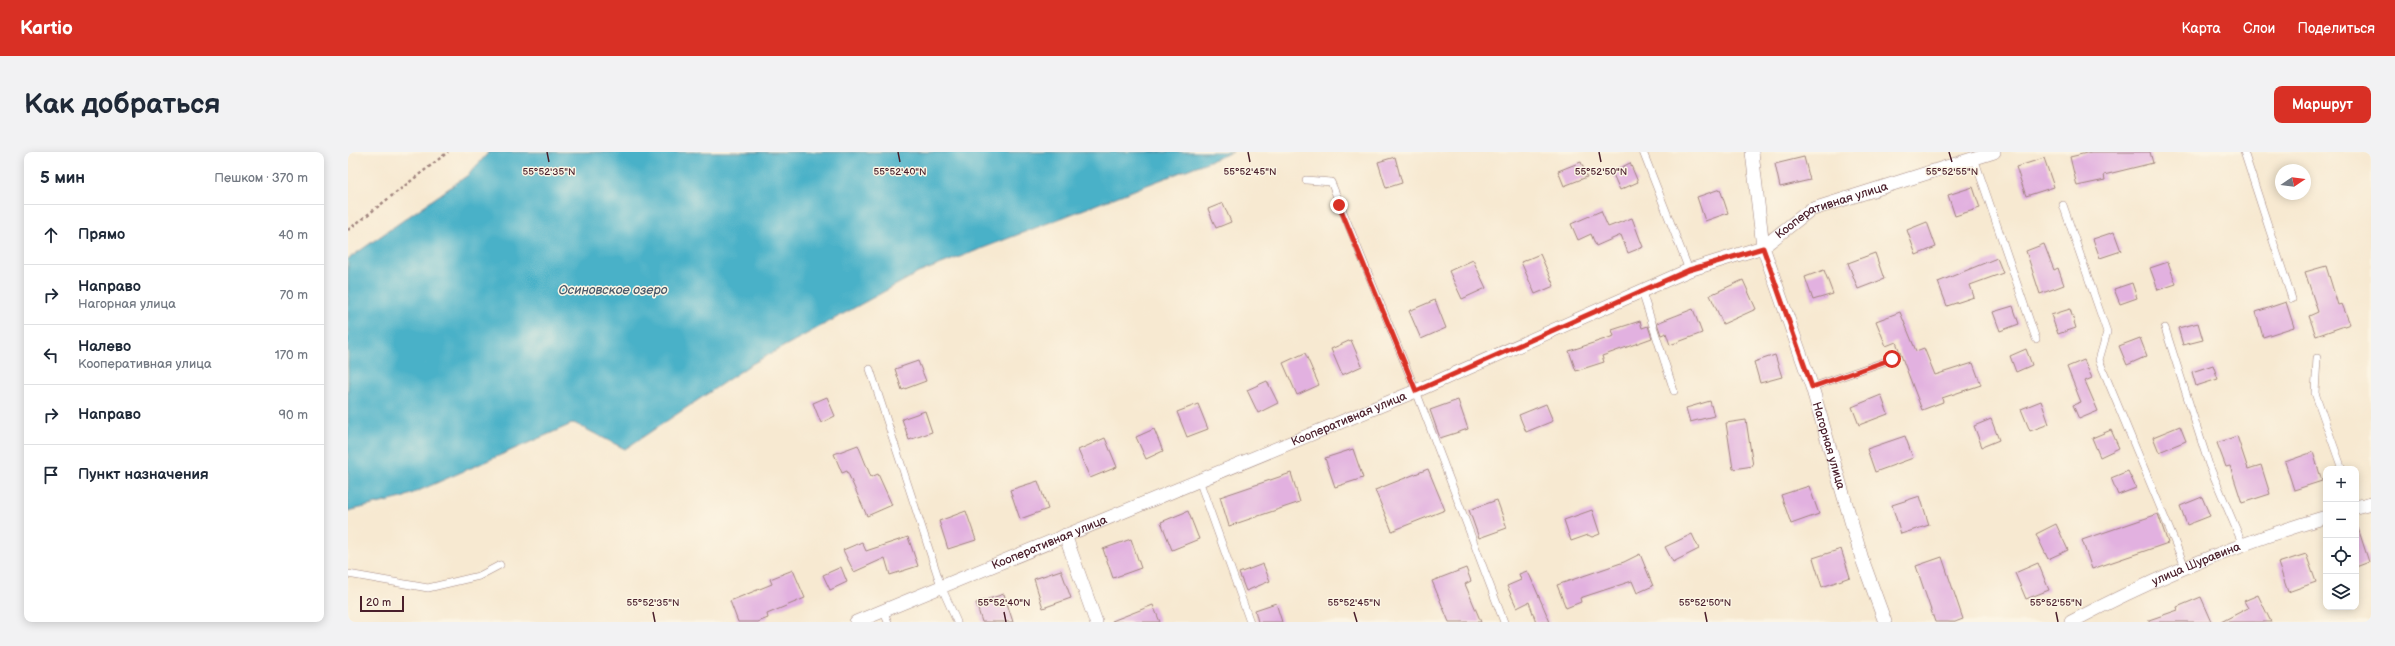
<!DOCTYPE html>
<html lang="ru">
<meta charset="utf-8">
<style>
body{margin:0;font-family:"Balsamiq Sans",sans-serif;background:#f2f2f3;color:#1f2937}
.controls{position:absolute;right:12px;bottom:12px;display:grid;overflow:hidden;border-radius:8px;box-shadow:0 2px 10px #0003}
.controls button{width:36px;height:36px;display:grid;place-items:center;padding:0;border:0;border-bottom:1px solid #e0e1e3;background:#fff;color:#1f2937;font:20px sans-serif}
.compass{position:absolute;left:1927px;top:12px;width:36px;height:36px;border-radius:50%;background:#fff;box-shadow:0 2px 10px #0003;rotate:77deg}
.scale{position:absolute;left:12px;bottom:10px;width:44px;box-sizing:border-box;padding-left:4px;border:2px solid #4a1f2b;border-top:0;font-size:11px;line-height:14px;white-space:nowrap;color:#4a1f2b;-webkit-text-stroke:3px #fcf5e5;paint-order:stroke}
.stop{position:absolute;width:12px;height:12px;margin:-9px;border:3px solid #d93025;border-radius:50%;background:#fff}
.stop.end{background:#d93025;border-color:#fff;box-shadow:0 1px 4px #0008}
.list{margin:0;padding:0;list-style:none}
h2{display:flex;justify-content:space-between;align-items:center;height:52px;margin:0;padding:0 16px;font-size:17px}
h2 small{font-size:13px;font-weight:400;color:#747a83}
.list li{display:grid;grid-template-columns:26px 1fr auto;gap:12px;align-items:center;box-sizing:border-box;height:60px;padding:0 16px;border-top:1px solid #e0e1e3}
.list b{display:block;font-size:15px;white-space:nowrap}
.list p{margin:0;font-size:13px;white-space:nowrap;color:#747a83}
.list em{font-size:13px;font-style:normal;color:#747a83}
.icon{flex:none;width:22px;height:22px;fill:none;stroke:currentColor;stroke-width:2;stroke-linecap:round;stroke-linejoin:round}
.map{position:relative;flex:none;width:2023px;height:470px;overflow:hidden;border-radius:8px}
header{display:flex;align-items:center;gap:24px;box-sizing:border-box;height:56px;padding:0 20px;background:#d93025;color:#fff}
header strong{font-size:19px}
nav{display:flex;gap:22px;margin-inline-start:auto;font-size:14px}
.intro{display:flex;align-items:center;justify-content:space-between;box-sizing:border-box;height:96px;padding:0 24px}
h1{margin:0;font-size:28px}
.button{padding:10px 18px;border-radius:8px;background:#d93025;color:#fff;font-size:14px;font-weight:700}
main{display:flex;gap:24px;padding:0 24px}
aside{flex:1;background:#fff;border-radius:8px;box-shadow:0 2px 10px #0003}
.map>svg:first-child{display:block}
.water{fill:#49b1c8;stroke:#4a687a}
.building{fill:#e2b1e0}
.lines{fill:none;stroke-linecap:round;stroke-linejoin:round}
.lane-casing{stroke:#a0847e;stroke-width:8}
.street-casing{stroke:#a0847e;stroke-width:14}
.path{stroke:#a0847e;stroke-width:2.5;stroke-dasharray:3 3;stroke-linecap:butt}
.lane{stroke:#fff;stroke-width:7}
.street{stroke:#fff;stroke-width:13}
.route{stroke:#d93025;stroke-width:5}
.ticks{fill:none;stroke:#4a1f2b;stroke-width:1.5}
.labels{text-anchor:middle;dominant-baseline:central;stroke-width:3;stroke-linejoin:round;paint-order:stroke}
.street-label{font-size:12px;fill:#4a1f2b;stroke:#fcf5e5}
.water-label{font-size:13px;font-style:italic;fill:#4a596a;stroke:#fcf5e5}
.ticks-label{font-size:10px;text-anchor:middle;fill:#4a1f2b;stroke:#fcf5e5;stroke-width:3;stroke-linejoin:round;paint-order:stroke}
</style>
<header>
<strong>Kartio</strong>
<nav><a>Карта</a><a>Слои</a><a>Поделиться</a></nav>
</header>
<div class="intro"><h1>Как добраться</h1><a class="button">Маршрут</a></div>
<main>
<aside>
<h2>5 мин<small>Пешком · 370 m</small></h2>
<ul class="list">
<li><svg class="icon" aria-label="ahead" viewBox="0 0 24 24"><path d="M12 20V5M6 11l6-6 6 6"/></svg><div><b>Прямо</b></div><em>40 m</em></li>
<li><svg class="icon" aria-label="right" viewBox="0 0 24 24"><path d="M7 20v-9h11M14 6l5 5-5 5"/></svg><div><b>Направо</b><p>Нагорная улица</p></div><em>70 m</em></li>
<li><svg class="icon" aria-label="left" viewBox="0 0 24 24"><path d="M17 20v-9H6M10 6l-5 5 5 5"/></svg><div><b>Налево</b><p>Кооперативная улица</p></div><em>170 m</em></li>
<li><svg class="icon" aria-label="right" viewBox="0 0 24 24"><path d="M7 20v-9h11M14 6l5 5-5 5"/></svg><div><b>Направо</b></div><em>90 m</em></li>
<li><svg class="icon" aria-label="arrive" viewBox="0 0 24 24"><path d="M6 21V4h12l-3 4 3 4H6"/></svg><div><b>Пункт назначения</b></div></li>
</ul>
</aside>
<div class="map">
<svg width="2023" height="470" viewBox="0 0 2023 470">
<rect width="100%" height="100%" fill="#fcf5e5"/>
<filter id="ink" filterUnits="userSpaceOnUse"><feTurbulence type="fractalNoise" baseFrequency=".025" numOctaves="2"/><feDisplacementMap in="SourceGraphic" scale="8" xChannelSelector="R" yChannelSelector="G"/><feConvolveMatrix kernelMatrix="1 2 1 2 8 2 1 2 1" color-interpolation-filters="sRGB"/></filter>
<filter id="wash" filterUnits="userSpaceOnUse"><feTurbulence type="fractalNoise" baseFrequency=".012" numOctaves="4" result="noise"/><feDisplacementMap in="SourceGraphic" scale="16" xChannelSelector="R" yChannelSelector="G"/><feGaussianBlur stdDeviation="0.9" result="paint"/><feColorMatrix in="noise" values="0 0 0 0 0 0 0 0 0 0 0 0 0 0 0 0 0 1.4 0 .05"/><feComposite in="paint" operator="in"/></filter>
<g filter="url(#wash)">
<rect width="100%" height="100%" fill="#f7e9d1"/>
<path class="water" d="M141,0H885L570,121L402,213L277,297L226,271L54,346L0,359V107L120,23Z"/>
<g id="blocks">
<g class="building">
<path d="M1743,0H1802L1805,11L1756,23L1757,28L1729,34L1722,5Z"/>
<path d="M1047,5L1054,31L1038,36L1030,10Z"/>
<path d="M1456,5L1462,28L1432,35L1427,12Z"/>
<path d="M1696,6L1706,35L1678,44L1668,15Z"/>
<path d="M1233,10L1239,25L1216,34L1210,19Z"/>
<path d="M1282,11L1290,30L1272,38L1264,20Z"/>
<path d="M1625,35L1632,56L1607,64L1600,43Z"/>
<path d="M1372,37L1380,61L1357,69L1349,45Z"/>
<path d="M875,51L883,70L868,76L860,57Z"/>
<path d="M1253,59L1260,75L1284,66L1295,95L1280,101L1273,83L1248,94L1243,82L1230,88L1223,72Z"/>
<path d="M1579,70L1588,95L1568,103L1559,78Z"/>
<path d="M1766,80L1773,99L1752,106L1745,87Z"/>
<path d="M1696,92L1706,118L1710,116L1716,133L1692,142L1678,99Z"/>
<path d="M1527,101L1536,127L1510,137L1500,111Z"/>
<path d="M1192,102L1206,134L1187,142L1173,110Z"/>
<path d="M1649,106L1655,121L1622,133L1626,145L1599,154L1590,130Z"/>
<path d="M1125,108L1138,136L1114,147L1101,119Z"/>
<path d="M1820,110L1828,132L1810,138L1802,116Z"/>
<path d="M1978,114L1990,153L1994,152L2002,172L1968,184L1961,164L1970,160L1957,120Z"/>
<path d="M1476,118L1485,142L1465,148L1457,125Z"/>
<path d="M1395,128L1408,157L1375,172L1362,143Z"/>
<path d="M1784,131L1789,146L1772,152L1766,137Z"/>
<path d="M1087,148L1098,176L1073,187L1061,159Z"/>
<path d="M1938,150L1946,175L1915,185L1908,160Z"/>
<path d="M1665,154L1671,172L1652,179L1645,160Z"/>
<path d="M1345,157L1354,181L1322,193L1318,181L1313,183L1309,171Z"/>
<path d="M1722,157L1728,176L1710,182L1703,163Z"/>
<path d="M1552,160L1568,199L1576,196L1587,223L1625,211L1633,233L1594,246L1595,250L1574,258L1548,190L1538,194L1528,169Z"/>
<path d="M1292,169L1294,176L1300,174L1304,186L1254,204L1256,210L1228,219L1221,199L1266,184L1264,178Z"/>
<path d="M1850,171L1855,188L1835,193L1830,176Z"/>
<path d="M1792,186L1799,204L1779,213L1771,194Z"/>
<path d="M1003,188L1014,214L994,223L983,197Z"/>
<path d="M1678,197L1684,213L1668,220L1662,204Z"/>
<path d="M957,201L971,233L949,243L935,211Z"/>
<path d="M1427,203L1434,225L1412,231L1406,210Z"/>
<path d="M1736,208L1744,226L1737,229L1750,259L1731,267L1725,253L1733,250L1719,215Z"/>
<path d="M570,209L578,229L554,238L547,217Z"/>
<path d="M1865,213L1870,227L1848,234L1844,220Z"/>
<path d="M919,229L930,251L910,261L899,238Z"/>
<path d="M1533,243L1540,262L1511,273L1504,255Z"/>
<path d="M479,245L487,264L473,271L465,251Z"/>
<path d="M1110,248L1120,277L1092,286L1082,258Z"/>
<path d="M1362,249L1366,264L1342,270L1338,256Z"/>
<path d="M1693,249L1701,272L1682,279L1673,257Z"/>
<path d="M850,252L860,277L839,285L829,260Z"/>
<path d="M1198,252L1205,269L1178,280L1171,263Z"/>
<path d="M577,259L584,280L561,288L554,267Z"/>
<path d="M1643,267L1651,288L1634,295L1626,274Z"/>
<path d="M1398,268L1405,314L1385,317L1378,271Z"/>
<path d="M1832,274L1838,289L1811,300L1805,285Z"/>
<path d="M806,277L815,299L798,307L788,285Z"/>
<path d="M1763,278L1771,296L1752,305L1744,286Z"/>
<path d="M1557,284L1565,306L1527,320L1519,297Z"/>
<path d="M1889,284L1900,317L1913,313L1922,342L1894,351L1882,314L1878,315L1869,291Z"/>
<path d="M757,286L769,315L742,326L730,298Z"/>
<path d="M510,293L523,325L530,322L544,353L519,364L499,319L494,321L486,302Z"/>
<path d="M1005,297L1015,326L987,335L977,306Z"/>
<path d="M1965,300L1974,329L1946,338L1937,310Z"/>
<path d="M1080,317L1097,358L1044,379L1027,338Z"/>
<path d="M1780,319L1788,336L1770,343L1763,326Z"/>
<path d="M943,321L952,350L881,374L872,345Z"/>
<path d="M690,329L700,357L672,367L662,338Z"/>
<path d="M1461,334L1471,362L1443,372L1433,343Z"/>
<path d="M1572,344L1581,373L1553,382L1544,353Z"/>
<path d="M1854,345L1862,364L1839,373L1832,354Z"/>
<path d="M1149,348L1159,376L1131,386L1121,358Z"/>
<path d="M1244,358L1252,382L1244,385L1240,383L1223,389L1216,368Z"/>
<path d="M618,359L628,388L600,397L591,369Z"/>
<path d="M840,359L851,387L824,398L813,370Z"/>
<path d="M1810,362L1820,391L1744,417L1734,388Z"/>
<path d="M1708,372L1720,398L1700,407L1688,382Z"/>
<path d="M2010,376L2021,410L2008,415V377Z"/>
<path d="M1344,382L1351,397L1325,410L1317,395Z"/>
<path d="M560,385L570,414L542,423L537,406L506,420L495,398L514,390L518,399Z"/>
<path d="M783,387L793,416L765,426L755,397Z"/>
<path d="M1493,397L1502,425L1474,435L1465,406Z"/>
<path d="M1292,402L1305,434L1289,441L1284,429L1232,446L1233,450L1218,456L1209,433L1276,410Z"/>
<path d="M1958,402L1968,430L1940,440L1930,411Z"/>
<path d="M1594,405L1615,467L1607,470H1587L1568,414Z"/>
<path d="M1690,411L1701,438L1678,447L1667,421Z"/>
<path d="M915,412L922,429L898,439L891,421Z"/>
<path d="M493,415L499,430L482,438L475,423Z"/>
<path d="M1118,416L1123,429L1117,432L1133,470H1101L1084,429Z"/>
<path d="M445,418L457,446L419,462L420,466L410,470H390L382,449L424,432L422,427Z"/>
<path d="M713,418L723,446L695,456L686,427Z"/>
<path d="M1179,419L1182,424L1202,470H1188L1181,450L1169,456L1159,434L1173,428L1171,422Z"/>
<path d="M656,442L665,470H634L628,451Z"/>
<path d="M1910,443L1923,470H1873L1900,456L1896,449Z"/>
<path d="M1853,445L1864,470H1801V468L1830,458L1829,455Z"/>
<path d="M928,451L934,470H910L907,458Z"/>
<path d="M805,453L812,470H764V469Z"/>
</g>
</g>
</g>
<g filter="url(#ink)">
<use href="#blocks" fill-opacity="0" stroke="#a0847e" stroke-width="1"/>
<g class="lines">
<g class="lane-casing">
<g id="lane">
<path d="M1295,0L1341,118"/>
<path d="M1896,0L1944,147"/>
<path d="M1626,6L1688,187"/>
<path d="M958,28L983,30L1068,239L1156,470"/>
<path d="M1715,53L1759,180L1751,208L1838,417"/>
<path d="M1294,140L1326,239"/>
<path d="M1817,176L1861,313L1895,393"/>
<path d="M1969,206L1967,241L1994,317"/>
<path d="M522,217L593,434L609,470"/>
<path d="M1464,235L1544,207"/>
<path d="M851,328L902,470"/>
<path d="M0,422L80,436L131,424L152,413"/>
<path d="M535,458L540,470"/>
</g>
</g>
<g class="street-casing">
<g id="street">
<path id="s1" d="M1404,0L1415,95L1464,235L1514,407L1537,470"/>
<path d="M2008,355L2023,351"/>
<path d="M717,383L748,470"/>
<path id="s2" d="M508,470L1068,239L1341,118L1415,95L1462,58L1646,0"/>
<path id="s3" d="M1723,470C1804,427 1890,391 1978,365"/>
</g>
</g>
<path class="path" d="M0,78L100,0"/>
<use href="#lane" class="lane"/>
<use href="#street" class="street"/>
</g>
</g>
<g class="lines" filter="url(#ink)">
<path class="route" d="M991,53L1068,239L1341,118L1415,96L1464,235L1544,207"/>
</g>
<path class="ticks" d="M199,0L201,10M550,0L552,10M900,0L902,10M1251,0L1253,10M1601,0L1604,10M305,460L307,470M656,460L658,470M1006,460L1009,470M1357,460L1359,470M1708,460L1710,470"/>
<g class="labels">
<g class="street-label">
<text stroke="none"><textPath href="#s2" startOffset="1061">Кооперативная улица</textPath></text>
<text stroke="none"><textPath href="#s2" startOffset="533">Кооперативная улица</textPath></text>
<text stroke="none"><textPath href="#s1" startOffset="305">Нагорная улица</textPath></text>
<text stroke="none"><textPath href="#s2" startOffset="209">Кооперативная улица</textPath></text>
<text stroke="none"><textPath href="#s3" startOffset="138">улица Шуравина</textPath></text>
</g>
<g class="water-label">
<text x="265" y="138">Осиновское озеро</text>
</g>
</g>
<g class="ticks-label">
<text x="201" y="23">55°52'35"N</text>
<text x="552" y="23">55°52'40"N</text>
<text x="902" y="23">55°52'45"N</text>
<text x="1253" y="23">55°52'50"N</text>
<text x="1604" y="23">55°52'55"N</text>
<text x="305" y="454">55°52'35"N</text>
<text x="656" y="454">55°52'40"N</text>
<text x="1006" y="454">55°52'45"N</text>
<text x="1357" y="454">55°52'50"N</text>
<text x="1708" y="454">55°52'55"N</text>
</g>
</svg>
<div class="controls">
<button>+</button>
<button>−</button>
<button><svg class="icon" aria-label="locate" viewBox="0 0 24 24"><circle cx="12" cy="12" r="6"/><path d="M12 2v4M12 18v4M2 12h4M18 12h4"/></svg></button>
<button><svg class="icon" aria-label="layers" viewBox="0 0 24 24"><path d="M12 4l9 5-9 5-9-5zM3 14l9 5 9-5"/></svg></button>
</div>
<svg class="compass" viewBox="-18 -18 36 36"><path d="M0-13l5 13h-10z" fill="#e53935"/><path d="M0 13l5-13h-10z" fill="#747a83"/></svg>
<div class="scale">20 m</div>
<div class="stop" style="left:1544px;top:207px"></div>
<div class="stop end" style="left:991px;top:53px"></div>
</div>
</main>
